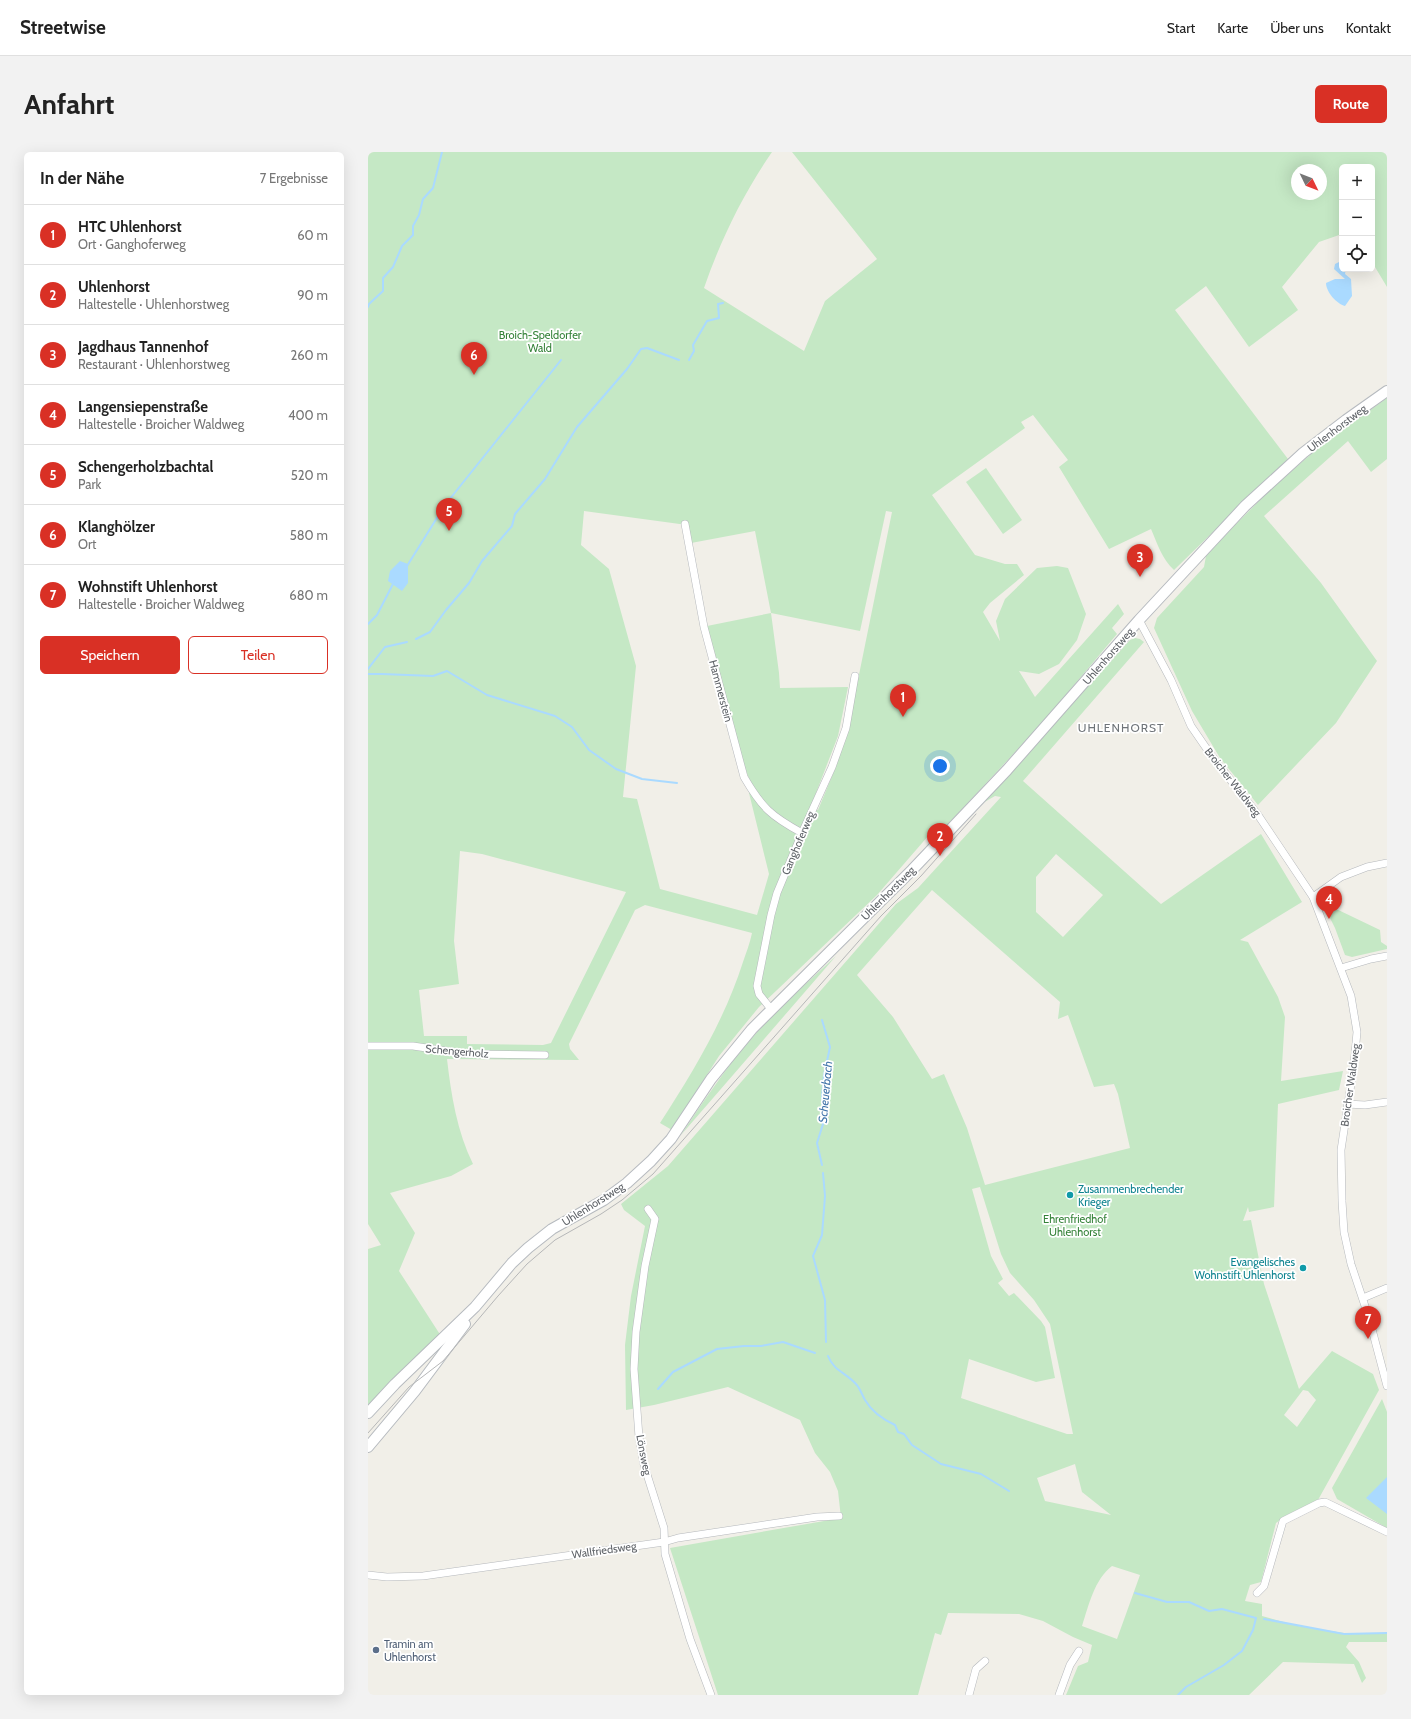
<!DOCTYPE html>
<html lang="de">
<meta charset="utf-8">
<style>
body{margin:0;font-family:Cabin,sans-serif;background:#f2f2f2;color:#222}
.controls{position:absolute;right:12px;top:12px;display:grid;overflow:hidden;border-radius:6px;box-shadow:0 4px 16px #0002}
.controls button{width:36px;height:36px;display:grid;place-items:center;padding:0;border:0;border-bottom:1px solid #e0e0e0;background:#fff;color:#222;font:20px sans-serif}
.compass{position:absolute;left:923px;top:12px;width:36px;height:36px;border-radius:50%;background:#fff;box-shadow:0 4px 16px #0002;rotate:133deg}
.you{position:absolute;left:572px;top:614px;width:14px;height:14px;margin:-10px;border:3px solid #fff;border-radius:50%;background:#1a73e8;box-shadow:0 0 0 6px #1a73e833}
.badge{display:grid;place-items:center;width:26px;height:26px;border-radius:50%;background:#d93025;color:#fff;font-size:13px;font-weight:700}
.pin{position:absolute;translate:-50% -33px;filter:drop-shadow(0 1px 2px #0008)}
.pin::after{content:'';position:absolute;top:21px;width:14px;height:12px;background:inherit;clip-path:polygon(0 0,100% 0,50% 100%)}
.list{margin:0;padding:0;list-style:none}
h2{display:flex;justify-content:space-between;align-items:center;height:52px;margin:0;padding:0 16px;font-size:17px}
h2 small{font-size:13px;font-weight:400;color:#767676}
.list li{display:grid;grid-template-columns:26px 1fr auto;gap:12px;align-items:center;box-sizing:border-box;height:60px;padding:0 16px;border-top:1px solid #e0e0e0}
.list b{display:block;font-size:15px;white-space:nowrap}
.list p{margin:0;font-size:13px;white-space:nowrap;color:#767676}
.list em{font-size:13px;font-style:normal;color:#767676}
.actions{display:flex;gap:8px;padding:12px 16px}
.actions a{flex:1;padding:9px 0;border:1px solid #d93025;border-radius:6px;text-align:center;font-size:14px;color:#d93025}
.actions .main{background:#d93025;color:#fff}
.icon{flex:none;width:22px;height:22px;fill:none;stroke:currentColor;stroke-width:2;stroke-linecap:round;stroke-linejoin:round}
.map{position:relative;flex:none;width:1019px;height:1543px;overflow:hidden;border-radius:6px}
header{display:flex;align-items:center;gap:24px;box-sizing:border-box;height:56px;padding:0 20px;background:#fff;border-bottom:1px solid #e0e0e0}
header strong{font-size:19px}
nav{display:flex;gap:22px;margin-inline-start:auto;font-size:14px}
.intro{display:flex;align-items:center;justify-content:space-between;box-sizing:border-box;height:96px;padding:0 24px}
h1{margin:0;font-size:28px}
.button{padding:10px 18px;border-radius:6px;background:#d93025;color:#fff;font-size:14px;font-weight:700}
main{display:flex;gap:24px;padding:0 24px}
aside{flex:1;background:#fff;border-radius:6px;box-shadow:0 4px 16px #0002}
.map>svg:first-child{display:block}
.green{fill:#c5e8c5;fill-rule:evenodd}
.water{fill:#aadaff}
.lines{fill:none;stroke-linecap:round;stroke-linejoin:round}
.stream{stroke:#aadaff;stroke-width:2}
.street-casing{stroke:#b5b8bc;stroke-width:8}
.secondary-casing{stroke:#b6babf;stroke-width:12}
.street{stroke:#fff;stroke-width:7}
.secondary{stroke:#fff;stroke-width:10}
.tram{stroke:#b6b7b8;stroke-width:1}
.culture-dot{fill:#0f9aa8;stroke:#fff;stroke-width:1.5}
.service-dot{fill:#5c6f8a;stroke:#fff;stroke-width:1.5}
.labels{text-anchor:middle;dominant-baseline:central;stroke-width:3.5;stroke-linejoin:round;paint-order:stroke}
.park-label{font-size:11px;fill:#348238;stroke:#fff}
.street-label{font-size:11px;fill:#5f6368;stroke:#fff}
.culture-label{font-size:11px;fill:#0d838f;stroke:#fff;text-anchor:start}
.service-label{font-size:11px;fill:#4e5e75;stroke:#fff;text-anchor:start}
.neighbourhood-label{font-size:12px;letter-spacing:1px;fill:#70757a;stroke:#fff}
.water-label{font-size:12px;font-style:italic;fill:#4174aa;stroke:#fff}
</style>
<header>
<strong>Streetwise</strong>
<nav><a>Start</a><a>Karte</a><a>Über uns</a><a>Kontakt</a></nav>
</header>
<div class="intro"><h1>Anfahrt</h1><a class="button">Route</a></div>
<main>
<aside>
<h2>In der Nähe<small>7 Ergebnisse</small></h2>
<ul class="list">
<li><span class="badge">1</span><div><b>HTC Uhlenhorst</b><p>Ort · Ganghoferweg</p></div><em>60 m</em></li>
<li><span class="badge">2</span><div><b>Uhlenhorst</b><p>Haltestelle · Uhlenhorstweg</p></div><em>90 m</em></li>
<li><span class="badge">3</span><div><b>Jagdhaus Tannenhof</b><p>Restaurant · Uhlenhorstweg</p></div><em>260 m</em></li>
<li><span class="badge">4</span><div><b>Langensiepenstraße</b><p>Haltestelle · Broicher Waldweg</p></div><em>400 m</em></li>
<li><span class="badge">5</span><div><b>Schengerholzbachtal</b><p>Park</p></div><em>520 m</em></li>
<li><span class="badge">6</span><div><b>Klanghölzer</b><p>Ort</p></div><em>580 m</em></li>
<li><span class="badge">7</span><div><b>Wohnstift Uhlenhorst</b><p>Haltestelle · Broicher Waldweg</p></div><em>680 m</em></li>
</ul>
<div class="actions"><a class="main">Speichern</a><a>Teilen</a></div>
</aside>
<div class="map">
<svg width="1019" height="1543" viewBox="0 0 1019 1543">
<rect width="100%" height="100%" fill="#f1efe8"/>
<g class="green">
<path d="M0,0H404C375,42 353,87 336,136L436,199L457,149L509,107L424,0H1019V135L1004,110V15H974V82L951,90L914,135L930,158L881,195L838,134L807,158L920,307L806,418C794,407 789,391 783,377L741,397L691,315L700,308L665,263L653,270L657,276L564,343L607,403L637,412H649L656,423L622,451L615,460L632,489L628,469L637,447L669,416L689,414L700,416L718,462L709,488L691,512L671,522L651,519L667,545L750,452L756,462L744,476L749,482L675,570L571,682L561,683L509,743L391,855L351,904L304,978L292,971C325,920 356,869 375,810C378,801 382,791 384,781L277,753L267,758L201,892L202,897L211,908L79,907C83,942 89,980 105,1012L83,1024L22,1041L47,1081L31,1119L73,1184L0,1255V1097L13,1093L0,1072ZM929,18H953V42H929ZM216,359L319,373L323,391L387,379L403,461L339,474L375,612L386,638L381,641L401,722L389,763L292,737L269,647L255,645L268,514L241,417L213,393ZM518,359L524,360L480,577L467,617L450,658L443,654L470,584L480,535L412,536L411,521L403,461L492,479ZM92,699L114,702L258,740L183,891L175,893L99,892V884H56L51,838L91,832L86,789Z"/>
<path d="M1019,246V307L1003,320L980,289L896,364L953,431L1009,509L968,571L890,653L852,606L824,559L786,476L789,466L836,415L838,404L868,372L905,335L956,291Z"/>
<path d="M618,316L654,368L635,382L598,330Z"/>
<path d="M767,486L772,487L776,490L655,629L793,752L893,682L934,750L872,788L880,790L910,845L917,865L913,929L975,919L971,938L910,952L906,1055L881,1060L880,1055L875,1069L883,1068L896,1132L931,1237L964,1199L1005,1222L1011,1238L950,1348L919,1363L908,1371L893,1430L882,1433L877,1449L894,1452V1464L930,1474L976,1481H1019V1490H981L978,1495L991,1510L998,1526L994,1531L986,1512L915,1510L881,1543H698L710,1514L720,1510L724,1493L705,1485L675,1469L651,1462L580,1461L573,1483L567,1481L550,1543H350L302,1396L473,1366L470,1339L462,1320L447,1301L432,1268L360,1235L286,1253L258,1258L257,1193L263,1144L277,1074L256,1058L253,1052L300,1014L528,752L550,736L633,645L627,644L613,652L762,488ZM688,702L735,743L695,785L668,760V725ZM564,738L692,850L690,867L700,863L726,935L746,932L750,942L762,996L617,1033L599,976L576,922L564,927L525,865L489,823ZM612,1035L633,1102L642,1121L666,1148L682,1172L705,1282H699L593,1246L601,1207L668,1230L687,1226L677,1175L673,1169L646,1141L641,1144L630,1131L635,1127L623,1104L604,1037ZM935,1238L940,1239L948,1248L929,1275L916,1263ZM707,1312L714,1340L743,1363L677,1349L669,1326ZM744,1414L772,1423L749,1487L714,1474C721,1453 726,1428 744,1414Z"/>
<path d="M962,754L1012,778L1013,790L1019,794V797L984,805L977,803L967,776L957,756Z"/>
<path d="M468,804L313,983C335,950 357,917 383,887C409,857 439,831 468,804Z"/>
<path d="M1014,1247L1019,1260V1376L969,1347L964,1336Z"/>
</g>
<g class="water">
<path d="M973,109L974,117H978L977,122L983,127L984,144L977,154C969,152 958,140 958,131L967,127H977L966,117L967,112Z"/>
<path d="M32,409L40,412V431L34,439L20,429L22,419Z"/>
<path d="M1019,1325V1362L998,1346Z"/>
</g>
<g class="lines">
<g class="stream">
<path d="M0,155L1,152L15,139V126L25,115L34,94L45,83V74L51,63L55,47L65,36L74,0"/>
<path d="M321,208L326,199L325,193L339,169L351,166L350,152L355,151"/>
<path d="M39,414L77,353L193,208"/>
<path d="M0,472L9,463L26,430"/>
<path d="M48,487L62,480L78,458L101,431L114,409L144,374L147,362L177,327L209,275L259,217L273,197L279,196L311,208"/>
<path d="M0,517L17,495L39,490"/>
<path d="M0,522H14L65,524L79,519L119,543L187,564L204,575L221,598L248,617L274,627L309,631"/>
<path d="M454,868L462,895L456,923L454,944L455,972L449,991L454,1013"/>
<path d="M455,1021L457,1044L454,1083L445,1104L457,1148L458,1190"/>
<path d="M460,1204C466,1219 477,1220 488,1232C492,1236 494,1243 497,1248C504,1260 514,1267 527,1273L530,1280L536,1282L544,1293L573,1312L613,1322L641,1339"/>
<path d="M290,1237L305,1220L349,1197L376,1194H393L415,1190L447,1201"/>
<path d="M767,1441L799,1450H821L841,1459L854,1457L888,1466L885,1478L874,1499L856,1513L818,1535L810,1543"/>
<path d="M896,1467L976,1482L1019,1481"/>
</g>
<g class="street-casing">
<g id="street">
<path d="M317,372L336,475L376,625C394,656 403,664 434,681"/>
<path d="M771,468L803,528L823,574L843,603L890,663L945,745L983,844L989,880L986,912L973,998L974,1049L976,1080L983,1112L1001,1166L1019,1234"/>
<path d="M945,745L973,725L999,715L1019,711"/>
<path d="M973,816L1003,807L1019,804"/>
<path d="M403,857L391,842L389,834L403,763L409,741L434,681L464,615L478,576L487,524"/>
<path d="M0,894H45L99,902L177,903"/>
<path d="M979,952L997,953L1019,950"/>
<path d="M280,1057L287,1067L277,1114L268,1180L266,1217L271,1285L276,1313L296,1376L297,1402L322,1487L343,1543"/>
<path d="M995,1146L1019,1136"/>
<path d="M0,1423L19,1425L55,1424L296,1390L310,1386L449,1365L471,1364"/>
<path d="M889,1441L896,1434L915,1369L951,1351L957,1350L1019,1380"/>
<path d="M601,1543L608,1517L617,1509"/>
<path d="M691,1543L702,1513L711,1499"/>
</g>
</g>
<g class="secondary-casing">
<g id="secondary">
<path d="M0,1261L27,1232L107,1155L144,1111L160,1096L184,1077L236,1048L259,1031L283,1009L303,987L343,927L384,877L544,718L639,618L771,468L877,354L935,301L978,268L1019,239"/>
<path d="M0,1295L47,1239L97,1172"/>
</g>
</g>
<use href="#street" class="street"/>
<use href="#secondary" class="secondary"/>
<path class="tram" d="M0,1281L41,1235L75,1209L130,1144L159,1112L187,1088L233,1062L254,1048L285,1022L513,764L553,724L608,662"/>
</g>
<g class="culture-dot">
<circle cx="702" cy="1043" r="4"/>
<circle cx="935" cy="1116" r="4"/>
</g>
<circle class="service-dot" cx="8" cy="1498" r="4"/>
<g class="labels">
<g class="park-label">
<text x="172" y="183">Broich-Speldorfer<tspan x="172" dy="13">Wald</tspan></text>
<text x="707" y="1067">Ehrenfriedhof<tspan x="707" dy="13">Uhlenhorst</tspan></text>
</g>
<g class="street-label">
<text transform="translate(969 276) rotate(-37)">Uhlenhorstweg</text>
<text transform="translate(740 504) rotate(-49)">Uhlenhorstweg</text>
<text transform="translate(353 539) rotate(75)">Hammerstein</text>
<text transform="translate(865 630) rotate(52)">Broicher Waldweg</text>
<text transform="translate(430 691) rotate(-67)">Ganghoferweg</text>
<text transform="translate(520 741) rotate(-45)">Uhlenhorstweg</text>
<text transform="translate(89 899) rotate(5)">Schengerholz</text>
<text transform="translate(982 933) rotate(-82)">Broicher Waldweg</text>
<text transform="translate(225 1052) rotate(-32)">Uhlenhorstweg</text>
<text transform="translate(276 1303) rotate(79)">Lönsweg</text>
<text transform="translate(236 1398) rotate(-8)">Wallfriedsweg</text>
</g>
<g class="culture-label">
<text x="710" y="1037">Zusammenbrechender<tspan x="710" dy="13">Krieger</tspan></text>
<text x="927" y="1110" text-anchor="end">Evangelisches<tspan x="927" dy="13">Wohnstift Uhlenhorst</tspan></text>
</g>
<g class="service-label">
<text x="16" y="1492">Tramin am<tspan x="16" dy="13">Uhlenhorst</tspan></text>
</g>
<g class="neighbourhood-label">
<text x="753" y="575">UHLENHORST</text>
</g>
<g class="water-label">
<text transform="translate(457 940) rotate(-85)">Scheuerbach</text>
</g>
</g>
</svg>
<div class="controls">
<button>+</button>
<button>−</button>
<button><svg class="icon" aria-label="locate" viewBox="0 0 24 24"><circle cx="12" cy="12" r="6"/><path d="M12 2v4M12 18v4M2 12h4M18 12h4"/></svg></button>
</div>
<svg class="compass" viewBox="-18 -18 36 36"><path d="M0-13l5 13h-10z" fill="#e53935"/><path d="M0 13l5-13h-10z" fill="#767676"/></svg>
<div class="you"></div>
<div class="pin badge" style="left:535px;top:565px">1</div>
<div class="pin badge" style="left:572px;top:704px">2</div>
<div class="pin badge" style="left:772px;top:425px">3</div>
<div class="pin badge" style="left:961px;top:767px">4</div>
<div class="pin badge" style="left:81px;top:379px">5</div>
<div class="pin badge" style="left:106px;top:223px">6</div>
<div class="pin badge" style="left:1000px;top:1187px">7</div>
</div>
</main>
